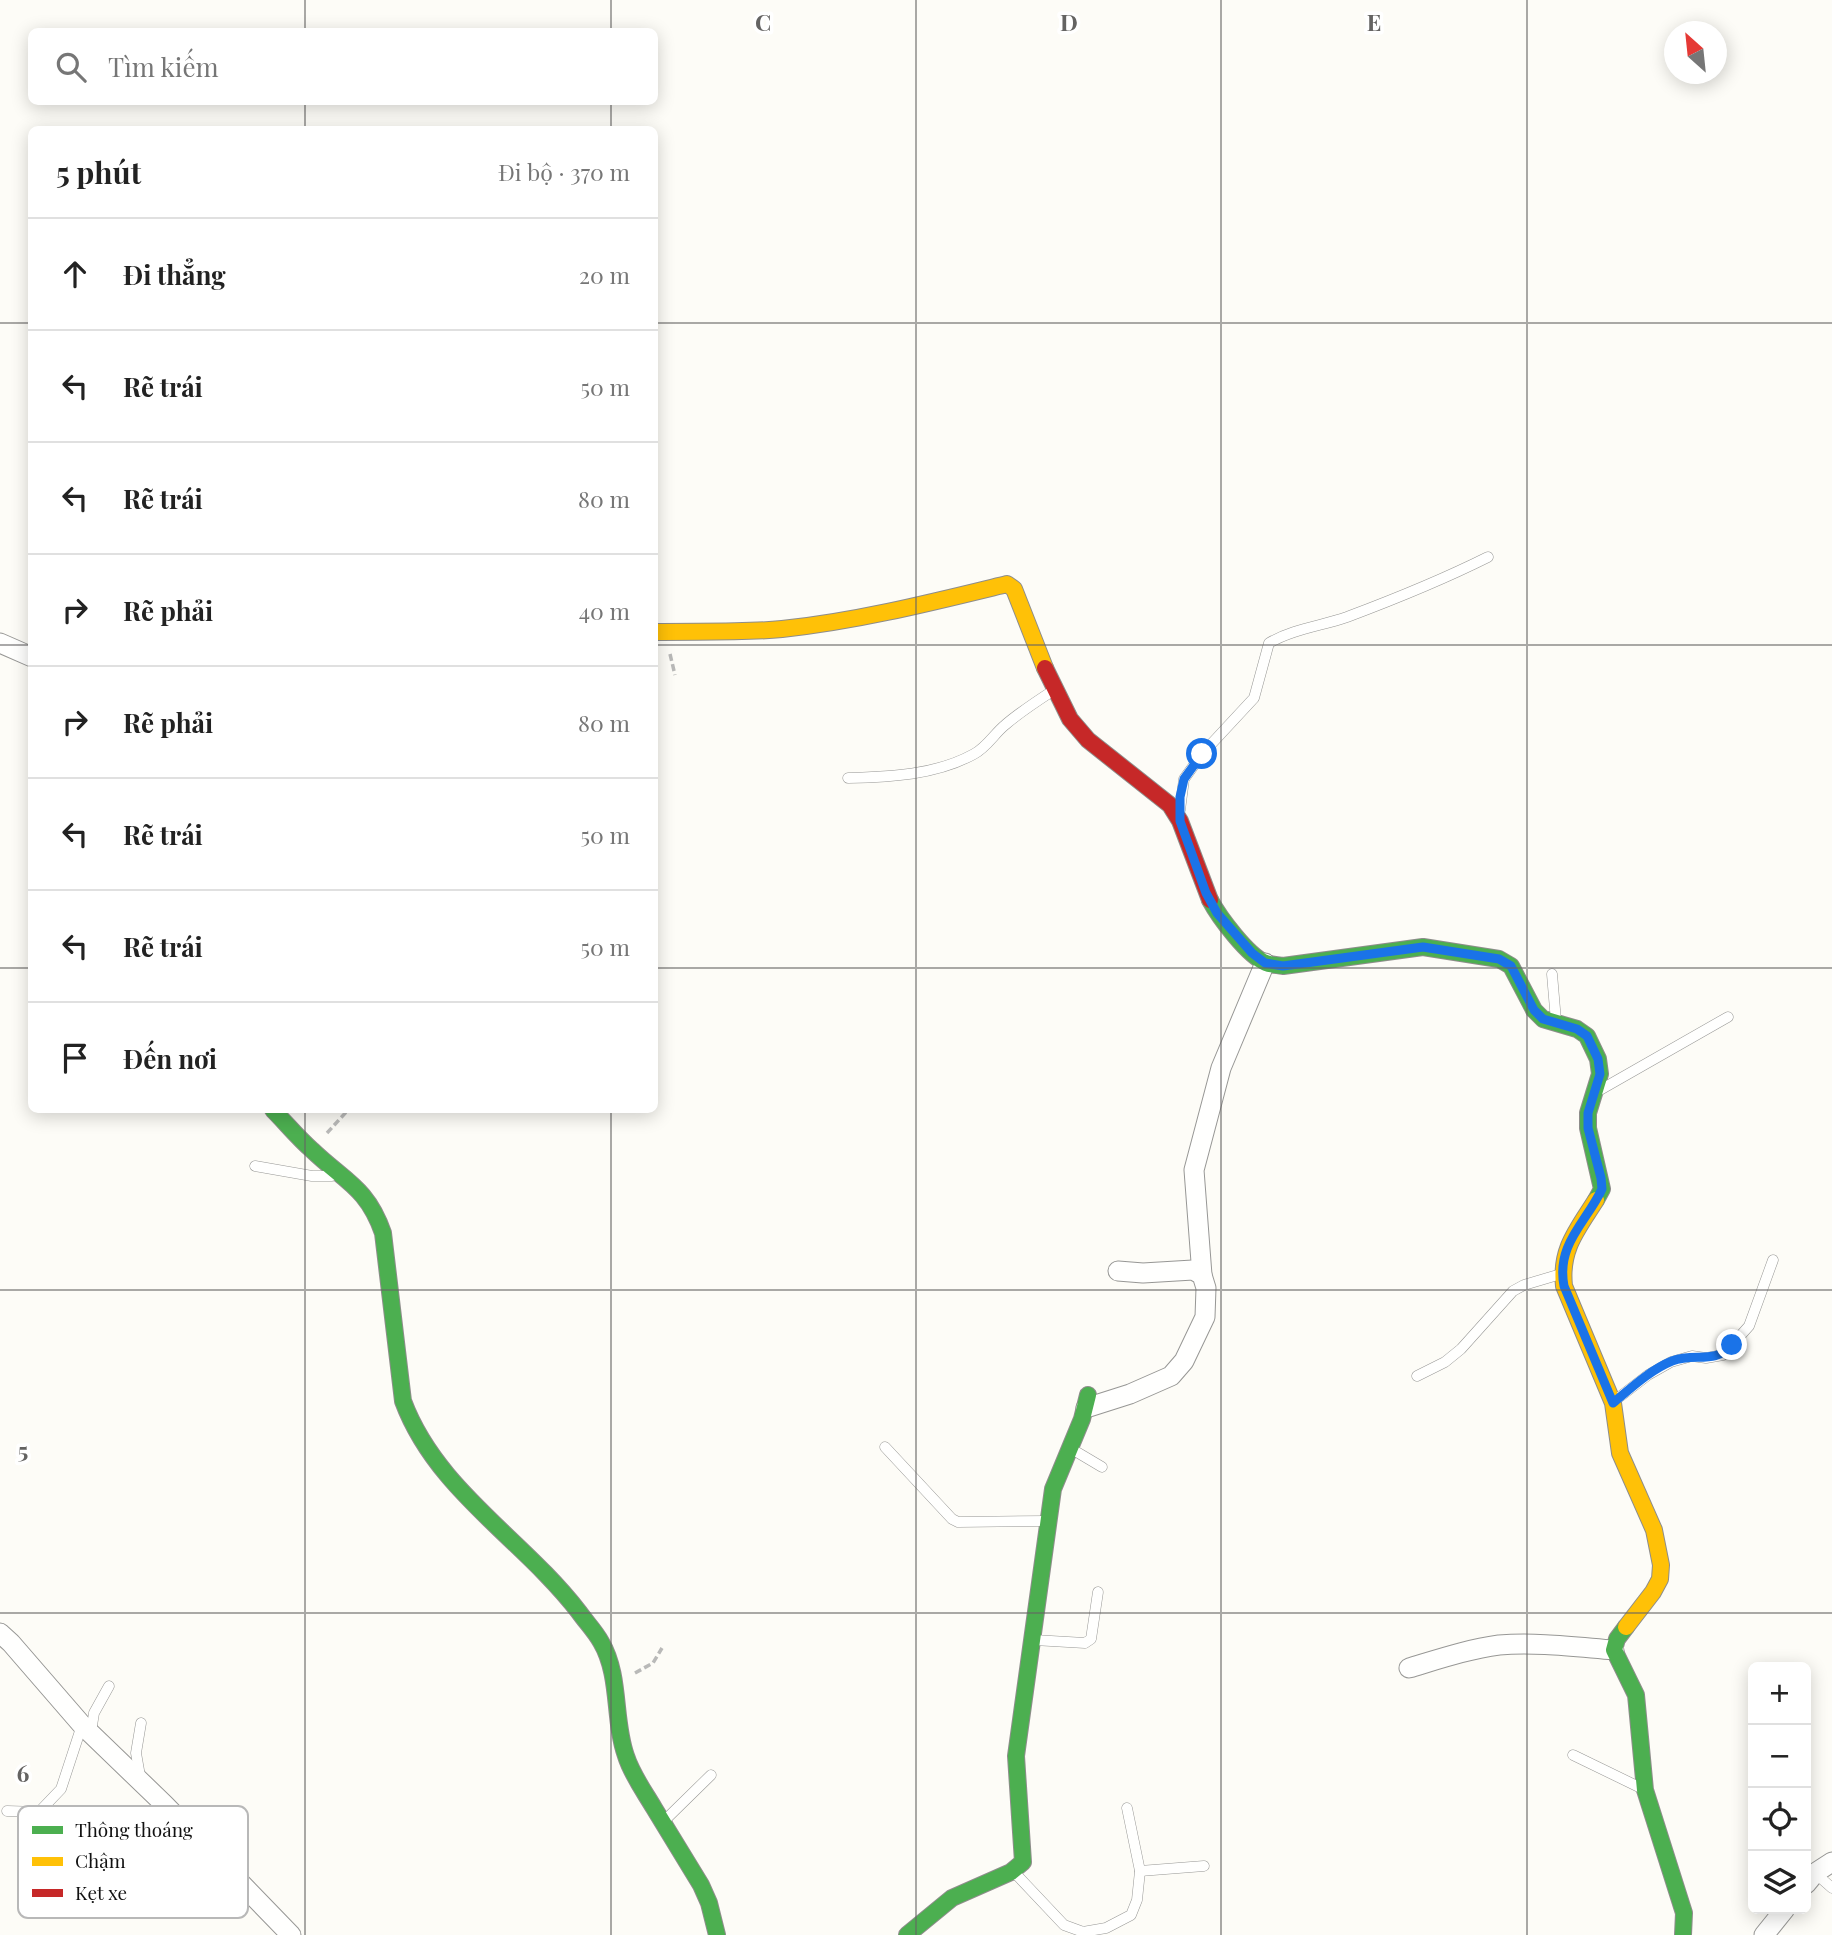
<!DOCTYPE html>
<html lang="vi">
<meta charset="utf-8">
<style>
body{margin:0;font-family:"Playfair Display",serif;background:#f6f6f6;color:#222}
.controls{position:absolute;right:21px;bottom:21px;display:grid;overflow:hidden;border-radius:10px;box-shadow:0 4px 18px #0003}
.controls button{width:63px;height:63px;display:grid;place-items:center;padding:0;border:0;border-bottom:2px solid #e0e0e0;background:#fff;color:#222;font:35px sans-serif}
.compass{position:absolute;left:1664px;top:21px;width:63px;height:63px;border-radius:50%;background:#fff;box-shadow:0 4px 18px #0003;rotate:333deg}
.stop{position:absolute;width:21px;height:21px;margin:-16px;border:5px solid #1a73e8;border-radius:50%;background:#fff}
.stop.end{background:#1a73e8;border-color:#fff;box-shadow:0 2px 7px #0008}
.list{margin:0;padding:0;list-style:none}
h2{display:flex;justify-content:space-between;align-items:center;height:91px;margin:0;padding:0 28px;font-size:30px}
h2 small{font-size:23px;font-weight:400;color:#767676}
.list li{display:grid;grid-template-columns:46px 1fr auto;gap:21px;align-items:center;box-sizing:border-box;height:112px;padding:0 28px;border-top:2px solid #e0e0e0}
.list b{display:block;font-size:26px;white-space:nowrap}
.list em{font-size:23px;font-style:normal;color:#767676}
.icon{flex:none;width:38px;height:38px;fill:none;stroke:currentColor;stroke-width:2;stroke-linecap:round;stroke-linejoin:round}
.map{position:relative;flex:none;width:1832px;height:1935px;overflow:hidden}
.search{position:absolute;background:#fff;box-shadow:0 4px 18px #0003;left:28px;top:28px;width:630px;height:77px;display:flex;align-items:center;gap:18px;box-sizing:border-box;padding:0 24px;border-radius:10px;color:#767676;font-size:26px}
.panel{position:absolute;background:#fff;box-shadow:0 4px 18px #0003;left:28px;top:126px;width:630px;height:987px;border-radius:10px}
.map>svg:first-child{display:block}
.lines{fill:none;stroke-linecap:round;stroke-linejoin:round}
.lane-casing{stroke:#979795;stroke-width:11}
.street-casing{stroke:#979795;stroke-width:21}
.fast-casing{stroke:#8e8d8b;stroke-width:18}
.slow-casing{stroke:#8e8d8b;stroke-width:18}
.jam-casing{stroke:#8e8d8b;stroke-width:18}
.path{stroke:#b9b9b8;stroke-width:3.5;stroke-dasharray:7 3.5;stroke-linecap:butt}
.lane{stroke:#fffffe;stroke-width:10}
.street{stroke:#fffffe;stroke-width:19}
.fast{stroke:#4caf50;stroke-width:16}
.slow{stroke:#ffc107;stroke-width:16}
.jam{stroke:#c62828;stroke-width:16}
.route{stroke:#1a73e8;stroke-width:9}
.grid{fill:none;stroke:#646362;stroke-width:2;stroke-opacity:0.55}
.key{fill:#fff;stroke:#b8b8b8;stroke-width:2}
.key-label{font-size:19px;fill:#111}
.grid-label{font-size:23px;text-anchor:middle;font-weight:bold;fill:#646362;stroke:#fff;stroke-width:7;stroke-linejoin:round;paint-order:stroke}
</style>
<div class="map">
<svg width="1832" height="1935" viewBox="0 0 1832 1935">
<rect width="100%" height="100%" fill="#fdfcf7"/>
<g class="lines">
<g class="lane-casing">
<g id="lane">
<path d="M848,778C890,777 936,775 974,754C987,747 994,734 1005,725C1020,712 1037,701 1054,690"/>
<path d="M1180,810L1184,779L1202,754L1254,698L1269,643C1293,629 1321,626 1347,617C1395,599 1442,580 1488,557"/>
<path d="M1552,974L1556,1021"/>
<path d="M1600,1090L1728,1017"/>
<path d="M255,1166L312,1176H332"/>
<path d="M1417,1376L1445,1362L1461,1349L1513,1291L1524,1285L1561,1274"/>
<path d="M1613,1402L1648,1375L1671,1362L1692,1356L1706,1358L1723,1355L1749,1326L1773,1260"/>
<path d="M885,1447L952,1519L958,1522L1048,1521"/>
<path d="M1070,1448L1102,1467"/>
<path d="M1034,1640L1085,1643L1091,1639L1098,1592"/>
<path d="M91,1732L94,1713L109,1686"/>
<path d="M1573,1755L1641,1788"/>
<path d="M140,1776L136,1753L141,1723"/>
<path d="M7,1811L39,1812L61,1789L82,1725"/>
<path d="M663,1822L711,1775"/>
<path d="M1013,1871L1064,1925L1083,1932L1106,1928L1131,1915L1137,1900L1140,1871L1127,1808"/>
<path d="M1140,1871L1204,1866"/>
<path d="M1815,1873L1832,1888"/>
</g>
</g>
<g class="street-casing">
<g id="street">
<path d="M0,643L32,657"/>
<path d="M1202,1275L1194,1170L1221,1068L1265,963"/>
<path d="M1086,1408L1130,1394L1171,1376L1184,1361L1205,1317L1206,1288L1202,1275L1193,1270L1143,1273L1118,1271"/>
<path d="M0,1633L11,1643L82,1725L165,1805L291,1935"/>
<path d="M1409,1668C1439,1659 1469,1649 1499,1645C1537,1642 1576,1647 1614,1650"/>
<path d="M1806,1884L1815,1873L1832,1862"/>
<path d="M1764,1935L1785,1909"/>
</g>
</g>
<g class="fast-casing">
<g id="fast">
<path d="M1210,900C1219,917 1248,956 1266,963C1271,965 1278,965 1283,966L1423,947L1499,959L1511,966L1534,1010L1543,1019L1577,1029L1587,1036L1598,1059L1600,1074L1588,1113V1128L1602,1189L1596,1200"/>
<path d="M273,1110C286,1123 298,1138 312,1150C344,1181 367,1187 383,1233L403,1401C436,1490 523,1539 579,1612C586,1622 595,1631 601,1642C621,1676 613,1720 626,1756C632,1775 644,1791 654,1808C669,1833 685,1859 701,1885L709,1903L717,1935"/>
<path d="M1626,1627L1617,1639L1614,1650L1636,1695L1645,1790L1684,1913L1683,1935"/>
<path d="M907,1935L952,1898L1011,1872L1023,1862L1016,1756L1053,1489L1082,1419L1088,1395"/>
</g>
</g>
<g class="slow-casing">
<g id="slow">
<path d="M654,632C697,631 740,633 782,629C858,621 933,602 1007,584L1014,589L1045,668"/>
<path d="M1596,1200C1577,1230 1560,1249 1564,1286L1613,1403L1620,1453L1654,1530L1661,1565L1660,1579L1653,1592L1626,1627"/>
</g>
</g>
<g class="jam-casing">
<path id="jam" d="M1045,668L1070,719L1088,740L1170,805L1180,821L1210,900"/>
</g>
<g class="path">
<path d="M670,654L675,675"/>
<path d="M327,1133L348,1110"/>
<path d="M635,1673L653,1663L662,1648"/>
</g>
<use href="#lane" class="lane"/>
<use href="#street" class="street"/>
<use href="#fast" class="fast"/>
<use href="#slow" class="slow"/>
<use href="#jam" class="jam"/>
</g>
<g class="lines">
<path class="route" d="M1202,754L1184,779L1180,797V821L1206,893L1217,913L1252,953L1265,963L1283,966L1423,947L1499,959L1511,966L1534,1010L1543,1019L1577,1029L1587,1036L1598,1059L1600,1074L1588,1113V1128L1601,1178L1602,1189C1586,1223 1556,1244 1564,1286L1613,1403C1631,1388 1650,1370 1672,1361C1695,1352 1714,1365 1732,1345"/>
</g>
<path class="grid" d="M305,0V32M611,0V32M916,0V1935M1221,0V1935M1527,0V1935M305,102V130M611,102V130M0,323H32M654,323H1832M0,645H32M654,645H1832M0,968H32M654,968H1832M305,1110V1935M611,1110V1935M0,1290H1832M0,1613H1832"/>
<rect x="18" y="1806" width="230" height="112" rx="10" class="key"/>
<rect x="32" y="1826" width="31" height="8" fill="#4caf50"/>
<rect x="32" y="1857" width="31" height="9" fill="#ffc107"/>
<rect x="32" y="1889" width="31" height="8" fill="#c62828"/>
<g class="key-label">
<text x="75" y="1837">Thông thoáng</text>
<text x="75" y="1868">Chậm</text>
<text x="75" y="1900">Kẹt xe</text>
</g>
<g class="grid-label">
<text x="763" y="31">C</text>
<text x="1069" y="31">D</text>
<text x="1374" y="31">E</text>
<text x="23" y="1459">5</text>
<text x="23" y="1782">6</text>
</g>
</svg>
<div class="controls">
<button>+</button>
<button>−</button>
<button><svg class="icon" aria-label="locate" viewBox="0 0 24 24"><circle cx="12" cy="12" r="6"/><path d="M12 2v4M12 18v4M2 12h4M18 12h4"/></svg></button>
<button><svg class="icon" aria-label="layers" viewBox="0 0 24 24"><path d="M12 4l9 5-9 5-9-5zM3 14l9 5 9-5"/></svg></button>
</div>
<svg class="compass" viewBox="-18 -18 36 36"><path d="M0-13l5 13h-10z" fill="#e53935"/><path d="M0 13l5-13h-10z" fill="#767676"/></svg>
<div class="stop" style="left:1202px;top:754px"></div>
<div class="stop end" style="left:1732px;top:1345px"></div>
<div class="search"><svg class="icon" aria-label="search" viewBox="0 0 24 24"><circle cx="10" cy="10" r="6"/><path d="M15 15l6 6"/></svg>Tìm kiếm</div>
<section class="panel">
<h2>5 phút<small>Đi bộ · 370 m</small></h2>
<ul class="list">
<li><svg class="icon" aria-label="ahead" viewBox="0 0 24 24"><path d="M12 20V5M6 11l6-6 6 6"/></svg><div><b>Đi thẳng</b></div><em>20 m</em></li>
<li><svg class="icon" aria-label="left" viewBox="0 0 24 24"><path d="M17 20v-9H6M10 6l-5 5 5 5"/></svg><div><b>Rẽ trái</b></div><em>50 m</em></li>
<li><svg class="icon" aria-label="left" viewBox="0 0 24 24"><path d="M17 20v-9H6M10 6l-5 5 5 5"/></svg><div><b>Rẽ trái</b></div><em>80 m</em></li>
<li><svg class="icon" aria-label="right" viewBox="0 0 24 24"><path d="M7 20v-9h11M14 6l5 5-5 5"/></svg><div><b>Rẽ phải</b></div><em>40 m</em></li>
<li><svg class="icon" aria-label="right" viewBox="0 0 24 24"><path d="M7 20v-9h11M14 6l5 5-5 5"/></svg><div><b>Rẽ phải</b></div><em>80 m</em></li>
<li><svg class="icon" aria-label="left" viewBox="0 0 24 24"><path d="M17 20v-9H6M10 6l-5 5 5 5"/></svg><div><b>Rẽ trái</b></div><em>50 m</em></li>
<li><svg class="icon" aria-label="left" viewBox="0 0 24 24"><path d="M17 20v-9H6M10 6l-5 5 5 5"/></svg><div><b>Rẽ trái</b></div><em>50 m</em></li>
<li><svg class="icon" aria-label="arrive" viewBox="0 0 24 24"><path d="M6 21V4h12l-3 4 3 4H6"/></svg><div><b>Đến nơi</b></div></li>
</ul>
</section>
</div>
